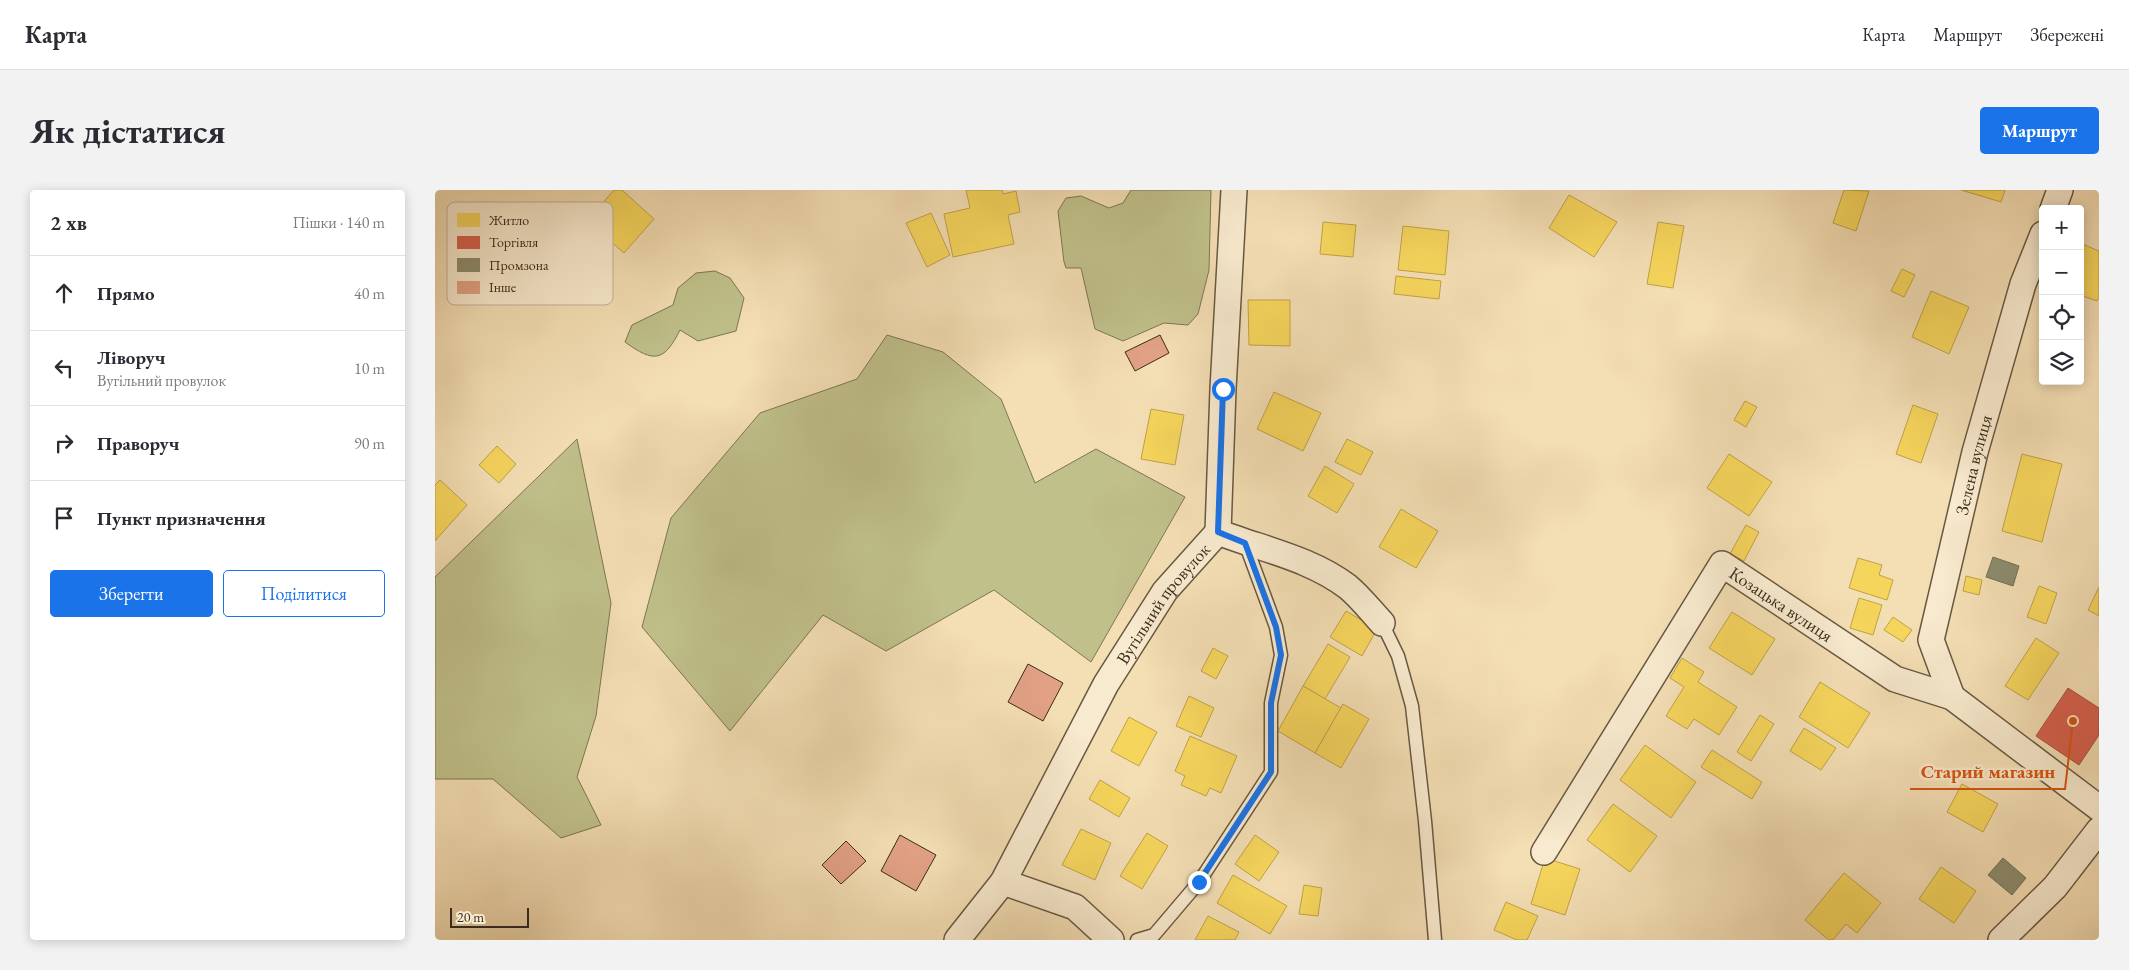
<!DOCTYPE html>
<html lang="uk">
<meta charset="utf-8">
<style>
body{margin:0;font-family:"EB Garamond",serif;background:#f2f2f3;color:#2b2b33}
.controls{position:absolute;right:15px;top:15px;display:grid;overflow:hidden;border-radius:5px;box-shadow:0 2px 12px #0003}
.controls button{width:45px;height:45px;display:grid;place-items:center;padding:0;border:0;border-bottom:1px solid #e1e1e2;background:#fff;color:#2b2b33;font:25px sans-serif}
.scale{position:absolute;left:15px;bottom:12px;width:79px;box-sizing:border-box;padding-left:5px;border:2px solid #3a2c1c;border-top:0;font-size:14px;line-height:18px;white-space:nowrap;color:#3a2c1c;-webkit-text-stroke:4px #f8eace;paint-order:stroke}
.stop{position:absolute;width:15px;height:15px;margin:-11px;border:4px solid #1a73e8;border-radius:50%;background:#fff}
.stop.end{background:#1a73e8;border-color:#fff;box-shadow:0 1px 5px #0008}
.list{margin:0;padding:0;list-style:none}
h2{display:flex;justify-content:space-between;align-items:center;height:65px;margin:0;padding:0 20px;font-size:21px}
h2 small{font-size:16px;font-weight:400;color:#7c7c81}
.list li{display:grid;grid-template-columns:32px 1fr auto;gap:15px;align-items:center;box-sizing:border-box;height:75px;padding:0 20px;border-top:1px solid #e1e1e2}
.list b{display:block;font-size:19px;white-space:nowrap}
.list p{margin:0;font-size:16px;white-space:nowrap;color:#7c7c81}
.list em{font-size:16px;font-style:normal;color:#7c7c81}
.actions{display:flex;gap:10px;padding:15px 20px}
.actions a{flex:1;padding:11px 0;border:1px solid #1a73e8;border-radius:5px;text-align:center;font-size:18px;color:#1a73e8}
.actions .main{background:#1a73e8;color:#fff}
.icon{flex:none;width:28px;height:28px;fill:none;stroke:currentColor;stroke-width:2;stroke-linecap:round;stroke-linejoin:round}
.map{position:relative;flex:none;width:1664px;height:750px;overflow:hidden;border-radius:5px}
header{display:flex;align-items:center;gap:30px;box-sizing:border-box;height:70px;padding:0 25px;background:#fff;border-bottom:1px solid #e1e1e2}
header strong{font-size:24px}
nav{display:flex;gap:28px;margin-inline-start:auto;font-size:18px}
.intro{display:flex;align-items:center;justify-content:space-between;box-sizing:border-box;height:120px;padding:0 30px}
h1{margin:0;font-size:35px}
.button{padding:12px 22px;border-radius:5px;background:#1a73e8;color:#fff;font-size:18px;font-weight:700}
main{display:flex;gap:30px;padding:0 30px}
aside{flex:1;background:#fff;border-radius:5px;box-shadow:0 2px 12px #0003}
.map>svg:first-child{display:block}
.green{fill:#c0c08a;stroke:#7d7653}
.homes{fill:#f6d55c;stroke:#bea249}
.shops{fill:#d6604d;stroke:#a7503e}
.industry{fill:#8c8c6e;stroke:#736f55}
.building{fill:#e2a185;stroke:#3a2c1c}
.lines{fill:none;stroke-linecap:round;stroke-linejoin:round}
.lane-casing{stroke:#685842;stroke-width:15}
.street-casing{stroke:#685842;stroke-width:28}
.lane{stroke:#f8eace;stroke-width:12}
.street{stroke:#f8eace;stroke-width:25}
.route{stroke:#1a73e8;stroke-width:6}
.labels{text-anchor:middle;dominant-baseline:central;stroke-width:5;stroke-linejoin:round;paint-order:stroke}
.street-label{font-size:18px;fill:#3a2c1c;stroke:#f8eace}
.key{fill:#f8eace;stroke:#bfb199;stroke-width:1}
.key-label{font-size:14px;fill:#3a2c1c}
.leader{fill:none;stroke:#d7540e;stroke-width:2}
.callout-dot{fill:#d7540e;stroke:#f8eace;stroke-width:2}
.callout-label{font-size:19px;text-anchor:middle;font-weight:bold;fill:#d7540e;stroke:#f8eace;stroke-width:5;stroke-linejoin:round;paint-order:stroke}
</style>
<header>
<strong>Карта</strong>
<nav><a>Карта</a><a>Маршрут</a><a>Збережені</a></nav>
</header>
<div class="intro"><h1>Як дістатися</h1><a class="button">Маршрут</a></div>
<main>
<aside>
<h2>2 хв<small>Пішки · 140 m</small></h2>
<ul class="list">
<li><svg class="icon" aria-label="ahead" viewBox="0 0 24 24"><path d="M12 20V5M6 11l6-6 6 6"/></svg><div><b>Прямо</b></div><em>40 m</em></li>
<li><svg class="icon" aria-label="left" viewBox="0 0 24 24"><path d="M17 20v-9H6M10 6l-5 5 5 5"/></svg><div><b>Ліворуч</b><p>Вугільний провулок</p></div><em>10 m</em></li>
<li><svg class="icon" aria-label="right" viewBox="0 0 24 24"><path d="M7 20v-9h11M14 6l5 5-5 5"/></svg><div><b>Праворуч</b></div><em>90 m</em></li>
<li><svg class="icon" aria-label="arrive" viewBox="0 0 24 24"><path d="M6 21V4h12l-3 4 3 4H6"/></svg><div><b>Пункт призначення</b></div></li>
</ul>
<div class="actions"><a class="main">Зберегти</a><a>Поділитися</a></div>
</aside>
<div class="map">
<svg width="1664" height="750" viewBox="0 0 1664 750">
<rect width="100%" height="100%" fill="#f4deb4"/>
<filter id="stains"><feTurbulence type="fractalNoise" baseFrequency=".004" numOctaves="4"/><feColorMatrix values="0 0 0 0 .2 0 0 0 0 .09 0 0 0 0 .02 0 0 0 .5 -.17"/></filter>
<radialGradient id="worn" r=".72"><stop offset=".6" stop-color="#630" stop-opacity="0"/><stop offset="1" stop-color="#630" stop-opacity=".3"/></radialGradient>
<g class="green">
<path d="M696,0H776L774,80L763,124L753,135L729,133L688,151L660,139L646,78H631L629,72L623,21L631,8L646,6L674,18L688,13Z"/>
<path d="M280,81L295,88L309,108L301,141L263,151L245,140C229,172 219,173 190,152L197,135L238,115L243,98L261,83Z"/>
<path d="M452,145L508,162L566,209L600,293L661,259L750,307L656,472L559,400L451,461L388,425L295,541L207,437L236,328L325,223L422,189Z"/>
<path d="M142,249L176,413L161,526L142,587L166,635L126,648L58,589H0V387Z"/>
</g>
<g class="homes">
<path d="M179,0H187L219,29L189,63L152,31Z"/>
<path d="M531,0H567L568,4L581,1L585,22L573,25L579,54L518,67L509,24L535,18Z"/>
<path d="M1409,0L1434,1L1421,41L1398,33Z"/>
<path d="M1526,0H1570L1566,12Z"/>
<path d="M1134,5L1182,32L1159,67L1114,38Z"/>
<path d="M496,23L515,65L492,77L471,33Z"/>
<path d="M888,32L921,35L918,67L885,64Z"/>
<path d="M1223,32L1249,36L1238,98L1212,94Z"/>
<path d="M968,36L1014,41L1010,85L963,80Z"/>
<path d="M1645,53L1664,61V107L1662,111L1645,105Z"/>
<path d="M1467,79L1480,85L1469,107L1456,101Z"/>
<path d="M961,86L1006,91L1004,109L959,104Z"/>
<path d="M1496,101L1534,117L1514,164L1477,147Z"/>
<path d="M813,110H855V156L814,155Z"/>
<path d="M839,202L886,223L868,261L822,239Z"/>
<path d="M1310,211L1322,217L1311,237L1299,230Z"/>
<path d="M1478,215L1503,224L1486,273L1461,264Z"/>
<path d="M716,219L749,225L740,275L706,269Z"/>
<path d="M912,249L938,262L926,285L900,272Z"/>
<path d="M62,256L81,274L64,293L44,275Z"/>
<path d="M1294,264L1337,292L1314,326L1272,298Z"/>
<path d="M1587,264L1627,274L1607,352L1567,341Z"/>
<path d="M890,276L919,294L902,323L873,306Z"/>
<path d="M5,290L32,315L0,351V295Z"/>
<path d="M966,319L1003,341L981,378L944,357Z"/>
<path d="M1311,335L1324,342L1309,371L1295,364Z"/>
<path d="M1423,368L1447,375L1444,385L1458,390L1452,410L1414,398Z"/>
<path d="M1531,386L1547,390L1544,405L1528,401Z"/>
<path d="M1604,396L1622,403L1611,434L1592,427Z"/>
<path d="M1664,397V426L1653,420Z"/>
<path d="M1424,408L1447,415L1438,445L1415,438Z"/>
<path d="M911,421L942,439L927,466L895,447Z"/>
<path d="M1297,422L1340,449L1317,485L1274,458Z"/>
<path d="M1458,427L1477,440L1468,452L1449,440Z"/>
<path d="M1601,448L1624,463L1593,510L1570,496Z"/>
<path d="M893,454L915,467L890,509L868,496Z"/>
<path d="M778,458L793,466L781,489L766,481Z"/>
<path d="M1247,468L1269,482L1263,492L1302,517L1284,545L1259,529L1252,539L1231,526L1249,497L1235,488Z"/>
<path d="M1385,492L1435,523L1413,558L1364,527Z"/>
<path d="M868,496L906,518L880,563L843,541Z"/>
<path d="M754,506L779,518L766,547L741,536Z"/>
<path d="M908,514L934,529L906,578L880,563Z"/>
<path d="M1325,525L1339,534L1316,571L1302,562Z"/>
<path d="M694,527L722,542L704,576L676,561Z"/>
<path d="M1369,538L1401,558L1386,580L1355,561Z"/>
<path d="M755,546L802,566L786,603L775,598L771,606L746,595L750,586L740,581Z"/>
<path d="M1210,555L1261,592L1236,628L1185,590Z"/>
<path d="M1277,560L1327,592L1317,609L1266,577Z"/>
<path d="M665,590L695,608L684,627L654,609Z"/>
<path d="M1527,594L1563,614L1548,642L1512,622Z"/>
<path d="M1178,614L1222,646L1195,682L1152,650Z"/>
<path d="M646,639L676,653L660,690L627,675Z"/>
<path d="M712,643L733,656L707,699L685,686Z"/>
<path d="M820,645L844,662L824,691L800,674Z"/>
<path d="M1110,668L1145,679L1130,725L1096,714Z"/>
<path d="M1506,677L1541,701L1519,733L1484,709Z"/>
<path d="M1409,683L1446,713L1422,743L1411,734L1398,750H1394L1370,730Z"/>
<path d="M798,685L852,716L835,744L782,713Z"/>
<path d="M869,695L887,698L883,726L864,724Z"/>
<path d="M1071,712L1103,726L1092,750H1082L1059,740Z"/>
<path d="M773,726L804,742L800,750H760Z"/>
</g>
<path class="shops" d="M1633,498L1664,518V545L1644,575L1601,546Z"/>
<g class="industry">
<path d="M1558,367L1584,376L1578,396L1551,387Z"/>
<path d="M1568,668L1591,688L1577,705L1553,685Z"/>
</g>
<g class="building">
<path d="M725,145L734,163L700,181L690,162Z"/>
<path d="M593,474L628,493L608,531L573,512Z"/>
<path d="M465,645L501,665L481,701L446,681Z"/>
<path d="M411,651L431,671L406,694L387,675Z"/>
</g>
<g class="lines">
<g class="lane-casing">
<g id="lane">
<path d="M947,433L963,466L977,516L990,631L1000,750"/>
<path d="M702,750L719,745L764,692L836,582V513L846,465L841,437L810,353"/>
</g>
</g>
<g class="street-casing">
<g id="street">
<path d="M1618,19L1625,0"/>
<path d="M783,342L788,199L799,0"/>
<path id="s1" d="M1517,507L1496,450L1540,262L1588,94L1608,44"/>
<path id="s2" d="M1109,662L1287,374L1460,489L1517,507L1664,618"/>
<path d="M568,692L640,717L676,750"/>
<path id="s3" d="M522,750L568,692L671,494L730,401L783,342C826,359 875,368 913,397C925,407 936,421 947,433"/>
<path d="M1566,750L1620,697L1664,640"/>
</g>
</g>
<use href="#lane" class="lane"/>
<use href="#street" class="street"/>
</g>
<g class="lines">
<path class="route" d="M764,692L836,582V513L846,465L841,437L810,353L783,342L788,199"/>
</g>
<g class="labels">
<g class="street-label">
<text stroke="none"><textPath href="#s1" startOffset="241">Зелена вулиця</textPath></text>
<text stroke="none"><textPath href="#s3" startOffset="396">Вугільний провулок</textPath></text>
<text stroke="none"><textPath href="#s2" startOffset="410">Козацька вулиця</textPath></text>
</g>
</g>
<rect x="12" y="12" width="166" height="103" rx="8" class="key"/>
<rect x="22" y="23" width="23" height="14" fill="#f6d55c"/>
<rect x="22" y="46" width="23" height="13" fill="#d6604d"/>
<rect x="22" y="68" width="23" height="14" fill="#8c8c6e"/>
<rect x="22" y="91" width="23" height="13" fill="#e2a185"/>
<g class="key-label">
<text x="54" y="35">Житло</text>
<text x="54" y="57">Торгівля</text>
<text x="54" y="80">Промзона</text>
<text x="54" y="102">Інше</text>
</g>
<path class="leader" d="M1638 531L1630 599H1475"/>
<circle class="callout-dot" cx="1638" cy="531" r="5"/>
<g class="callout-label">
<text x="1553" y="588">Старий магазин</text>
</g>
<rect width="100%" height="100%" filter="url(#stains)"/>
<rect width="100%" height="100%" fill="url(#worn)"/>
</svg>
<div class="controls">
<button>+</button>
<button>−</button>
<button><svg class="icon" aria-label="locate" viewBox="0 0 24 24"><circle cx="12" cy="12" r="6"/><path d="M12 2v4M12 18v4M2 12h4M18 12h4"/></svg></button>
<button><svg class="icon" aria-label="layers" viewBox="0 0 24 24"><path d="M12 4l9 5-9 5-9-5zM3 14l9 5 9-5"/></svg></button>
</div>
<div class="scale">20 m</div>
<div class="stop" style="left:788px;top:199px"></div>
<div class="stop end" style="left:764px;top:692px"></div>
</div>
</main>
